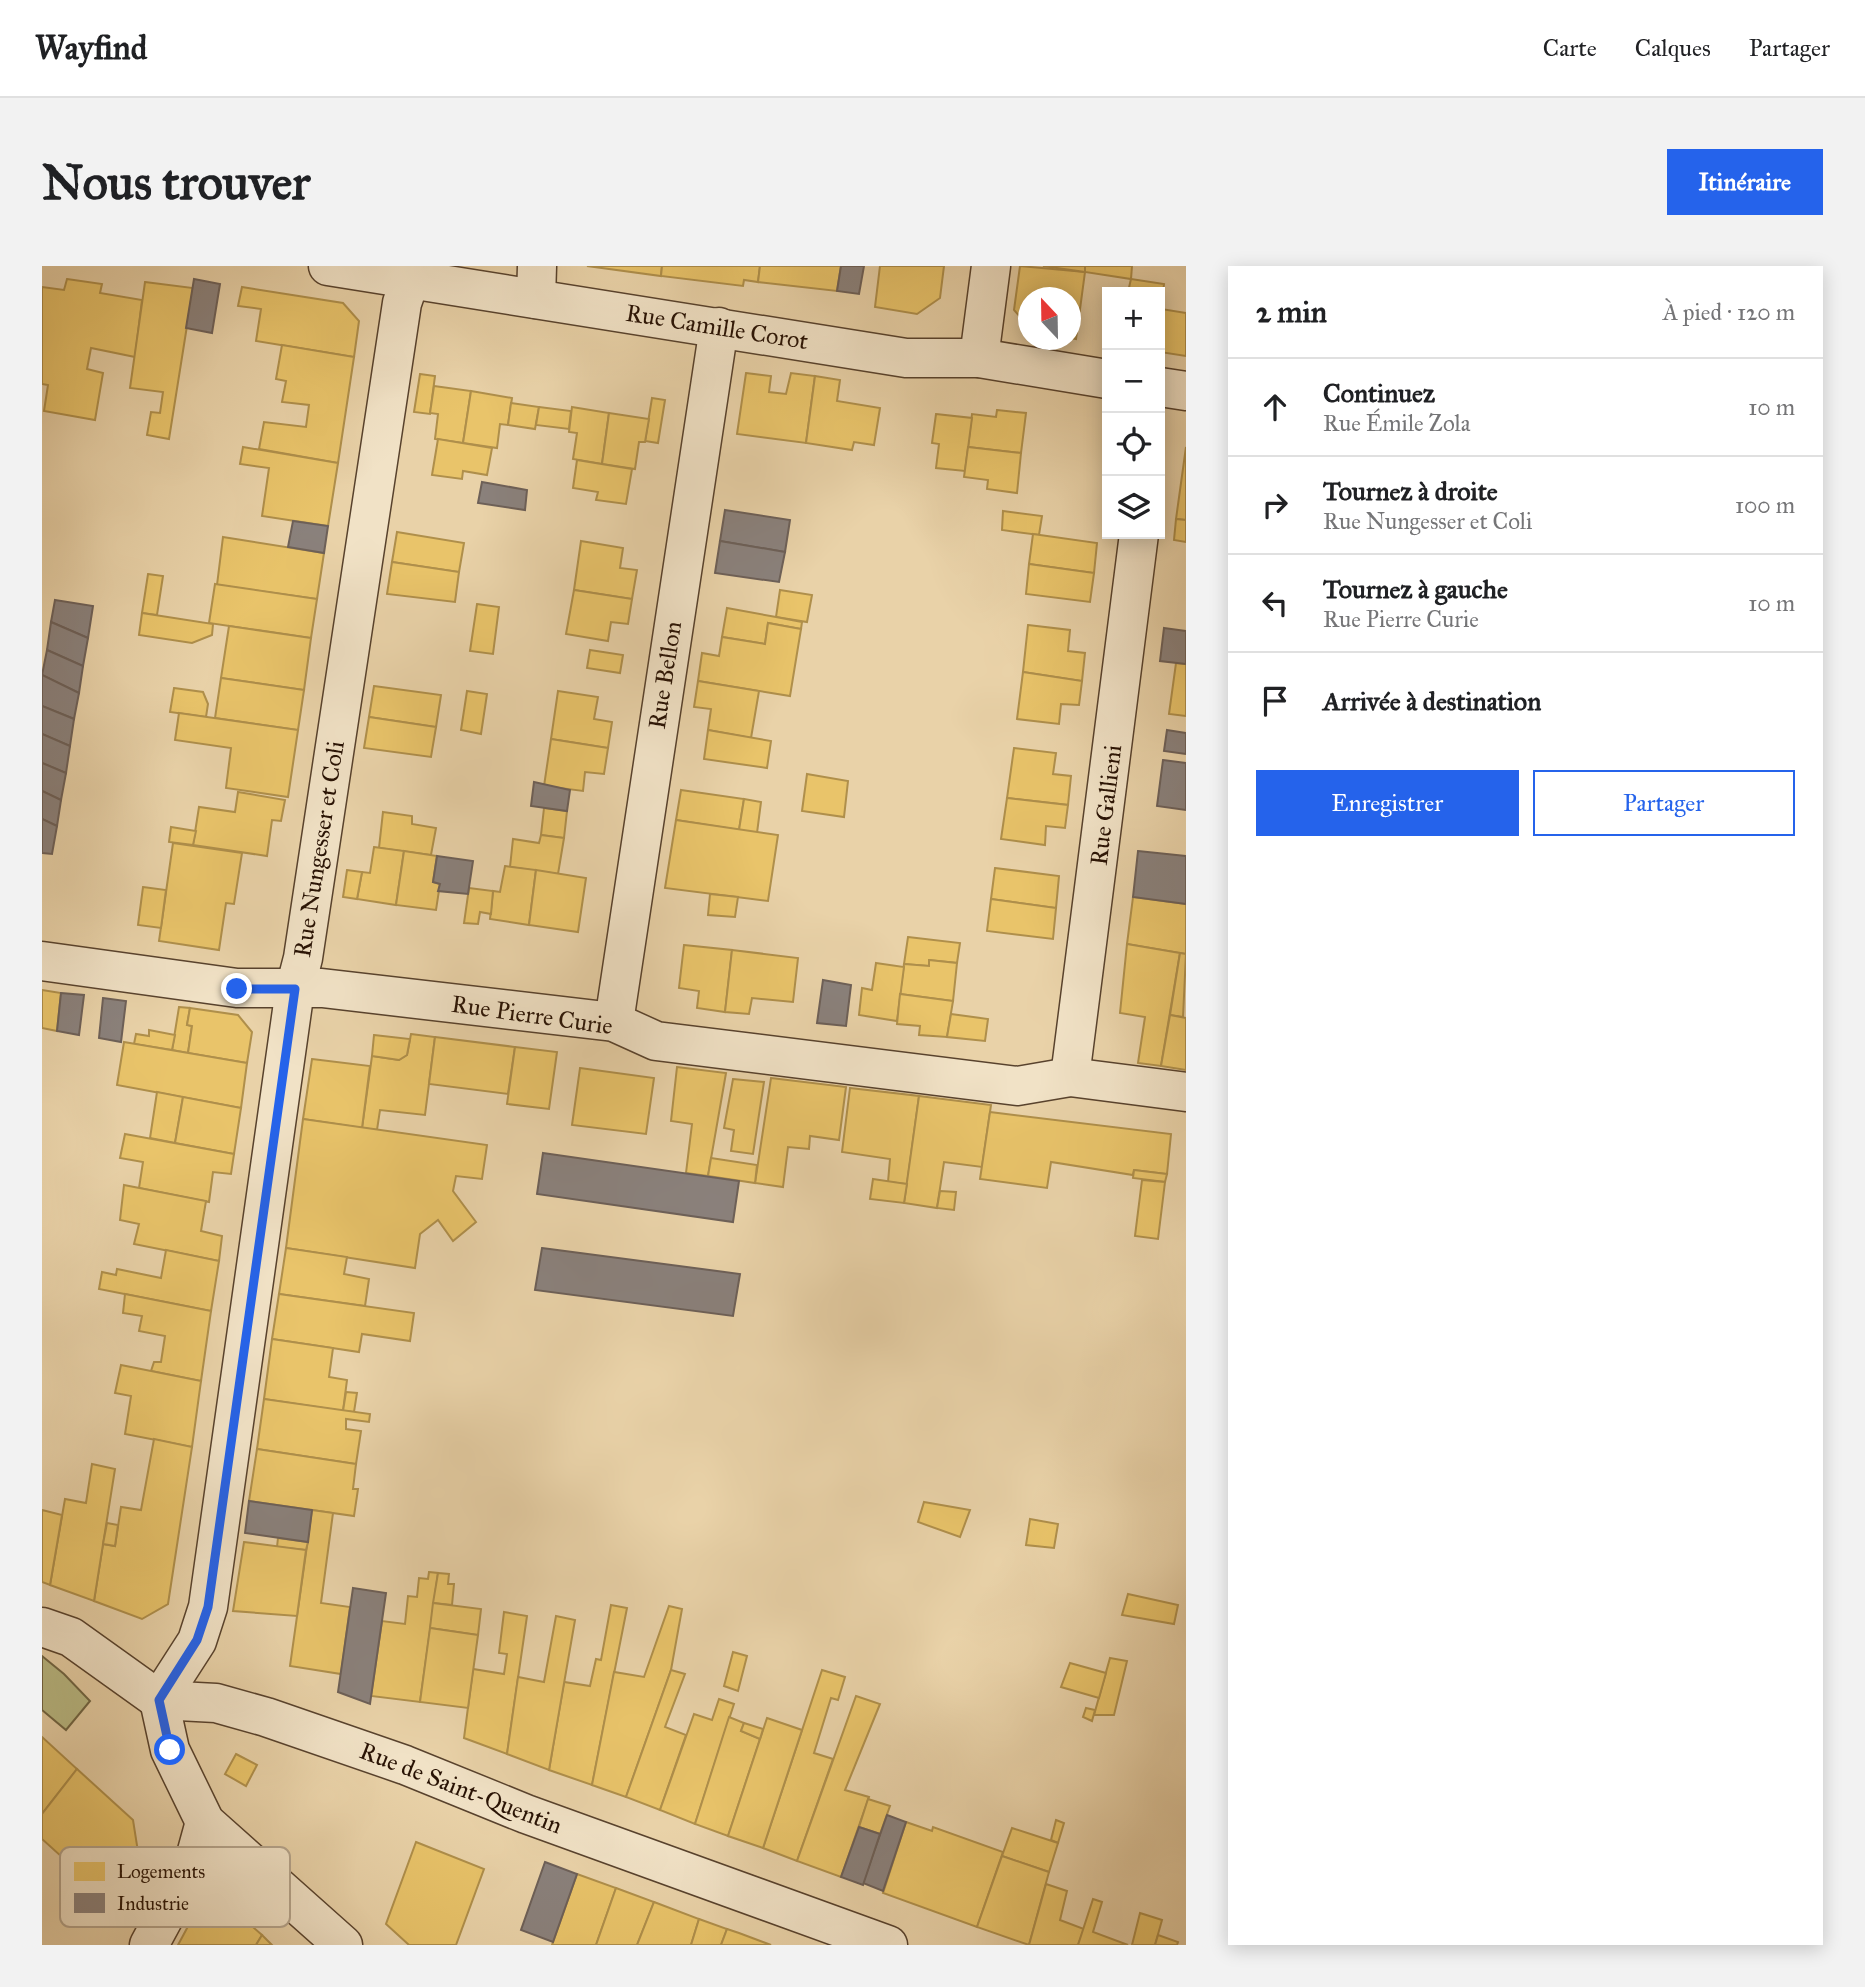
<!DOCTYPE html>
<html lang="fr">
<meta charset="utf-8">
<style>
body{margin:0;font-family:"IM FELL Great Primer",serif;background:#f2f2f2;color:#202124}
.controls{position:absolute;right:21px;top:21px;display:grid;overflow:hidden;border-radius:0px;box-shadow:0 4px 18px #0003}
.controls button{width:63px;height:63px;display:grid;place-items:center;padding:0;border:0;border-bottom:2px solid #e0e0e0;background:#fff;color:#202124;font:35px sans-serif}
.compass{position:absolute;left:976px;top:21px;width:63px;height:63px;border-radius:50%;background:#fff;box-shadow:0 4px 18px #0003;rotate:338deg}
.stop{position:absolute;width:21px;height:21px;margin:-16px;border:5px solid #2563eb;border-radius:50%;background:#fff}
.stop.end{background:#2563eb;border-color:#fff;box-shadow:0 2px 7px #0008}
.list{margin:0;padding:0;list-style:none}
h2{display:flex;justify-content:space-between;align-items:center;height:91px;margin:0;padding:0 28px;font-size:30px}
h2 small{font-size:23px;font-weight:400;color:#757577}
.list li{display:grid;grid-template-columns:46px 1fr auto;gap:21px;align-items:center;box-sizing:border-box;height:98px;padding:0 28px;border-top:2px solid #e0e0e0}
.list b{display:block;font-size:26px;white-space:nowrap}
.list p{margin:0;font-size:23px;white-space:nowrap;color:#757577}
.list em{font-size:23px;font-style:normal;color:#757577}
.actions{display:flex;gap:14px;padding:21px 28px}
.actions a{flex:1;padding:16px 0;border:2px solid #2563eb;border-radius:0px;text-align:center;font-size:24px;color:#2563eb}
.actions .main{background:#2563eb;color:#fff}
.icon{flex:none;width:38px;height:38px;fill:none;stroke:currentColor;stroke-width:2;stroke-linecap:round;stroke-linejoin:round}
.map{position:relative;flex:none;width:1144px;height:1679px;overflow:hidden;border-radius:0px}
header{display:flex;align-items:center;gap:42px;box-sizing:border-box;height:98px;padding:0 35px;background:#fff;border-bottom:2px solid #e0e0e0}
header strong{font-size:33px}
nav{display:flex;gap:38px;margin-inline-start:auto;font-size:24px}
.intro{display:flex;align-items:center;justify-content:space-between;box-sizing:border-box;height:168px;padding:0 42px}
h1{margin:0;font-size:49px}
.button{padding:18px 32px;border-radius:0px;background:#2563eb;color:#fff;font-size:24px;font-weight:700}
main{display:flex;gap:42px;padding:0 42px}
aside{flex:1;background:#fff;border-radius:0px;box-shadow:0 4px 18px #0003}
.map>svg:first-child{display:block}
.green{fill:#babb85;stroke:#716644;stroke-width:2}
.homes{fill:#e9c46a;stroke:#af8f4b;stroke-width:2}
.industry{fill:#8a817c;stroke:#6d6058;stroke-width:2}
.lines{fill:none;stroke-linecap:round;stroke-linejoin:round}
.minor-casing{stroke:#58422d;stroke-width:41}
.minor{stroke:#f1e2c6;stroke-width:38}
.route{stroke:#2563eb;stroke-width:9}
.labels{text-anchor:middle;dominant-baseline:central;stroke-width:7;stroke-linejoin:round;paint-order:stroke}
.street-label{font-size:24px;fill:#281204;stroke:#f1e2c6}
.key{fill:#f1e2c6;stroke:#b5a48c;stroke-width:2}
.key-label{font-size:19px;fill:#281204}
</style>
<header>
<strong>Wayfind</strong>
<nav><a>Carte</a><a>Calques</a><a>Partager</a></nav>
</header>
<div class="intro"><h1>Nous trouver</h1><a class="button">Itinéraire</a></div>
<main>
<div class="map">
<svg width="1144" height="1679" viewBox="0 0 1144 1679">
<rect width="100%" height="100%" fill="#e9d2a8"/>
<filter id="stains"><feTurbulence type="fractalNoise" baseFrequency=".00286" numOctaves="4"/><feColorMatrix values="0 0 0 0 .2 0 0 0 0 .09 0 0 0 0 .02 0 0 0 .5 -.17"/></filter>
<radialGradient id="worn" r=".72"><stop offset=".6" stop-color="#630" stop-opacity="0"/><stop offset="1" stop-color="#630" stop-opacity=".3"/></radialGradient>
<path class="green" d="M0,1390L22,1408L48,1435L24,1464L0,1444Z"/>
<g class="homes">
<path d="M545,0H620L619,10Z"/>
<path d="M620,0H718L716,16L702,14L701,20L619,10Z"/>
<path d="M718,0H799L795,25L716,16Z"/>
<path d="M838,0H902L898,32L875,48L833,41Z"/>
<path d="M978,0L1043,6L1034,73L1028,72V32H987V61L972,44Z"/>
<path d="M1001,0H1043V6Z"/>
<path d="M1043,0H1090L1089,13L1043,6Z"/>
<path d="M25,13L60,18L58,27L100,34L93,91L49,82L45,103L61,107L53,154L2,145L6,119L0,118V21L22,24Z"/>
<path d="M1089,13L1122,18L1119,43L1144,47V90L1118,86V26H1086Z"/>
<path d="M103,16L151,22L127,173L105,169L109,146L118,147L121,126L88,122Z"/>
<path d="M200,21L301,37L317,55L312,91L214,75L219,43L196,40Z"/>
<path d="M240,79L312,91L296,197L217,183L222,156L264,161L267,139L240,136L244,115L234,113Z"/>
<path d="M704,107L729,110L727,126L744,128L749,107L773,110L764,177L695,168Z"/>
<path d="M378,108L393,110L388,148L372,146Z"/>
<path d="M773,110L798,114L795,135L838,142L832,179L812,176L810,184L764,177Z"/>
<path d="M392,120L429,125L421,177L393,173L396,148L388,147Z"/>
<path d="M429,125L470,132L466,159L458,158L455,182L421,177Z"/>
<path d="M610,132L623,134L616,177L603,175Z"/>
<path d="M469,137L497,141L493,163L466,159Z"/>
<path d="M497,141L529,145L527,163L494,159Z"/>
<path d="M530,141L567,147L560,198L531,193L535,167L527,166Z"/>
<path d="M955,144L984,147L979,187L926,181L930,148L954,151Z"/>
<path d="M567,147L607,153L603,176H597L593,203L560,198Z"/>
<path d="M894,148L930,152L923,205L894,202L897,178L890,177Z"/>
<path d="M396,173L450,182L445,209L421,205L420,213L390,209Z"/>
<path d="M201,181L296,197L286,260L220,250L227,202L198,198Z"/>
<path d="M926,181L979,187L975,227L945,223L946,214L922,211Z"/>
<path d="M1144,181V254L1134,253Z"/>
<path d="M535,194L590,203L584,238L554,234L556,226L531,222Z"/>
<path d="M961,245L1000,250L997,269L960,264Z"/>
<path d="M1134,253L1144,254V276L1132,274Z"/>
<path d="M355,266L422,277L417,306L350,296Z"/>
<path d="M991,268L1055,277L1052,307L987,298Z"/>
<path d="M181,271L282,287L275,333L175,319Z"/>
<path d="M539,275L581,282L578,302L595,304L590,333L532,324Z"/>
<path d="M350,296L417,306L413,336L345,328Z"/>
<path d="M987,298L1052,307L1048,336L984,328Z"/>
<path d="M106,308L121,310L115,349L100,347Z"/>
<path d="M173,318L275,333L269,372L167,357Z"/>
<path d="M532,324L590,333L586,358L569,356L566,375L524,368Z"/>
<path d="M738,324L770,329L765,356L734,351Z"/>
<path d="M435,338L457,341L451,388L428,385Z"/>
<path d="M685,342L734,351L760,356L759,363L726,357L723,378L680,371Z"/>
<path d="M100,347L171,358L170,369L150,377L97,369Z"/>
<path d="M726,357L759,363L748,430L656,415L660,387L677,390L680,371L723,378Z"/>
<path d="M986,359L1028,364L1026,385L1043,387L1040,415L981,406Z"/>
<path d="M187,360L269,372L262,424L179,412Z"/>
<path d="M548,384L581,389L578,407L545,402Z"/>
<path d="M1134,397L1144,398V450L1127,448Z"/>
<path d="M981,406L1040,415L1037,439L1019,438L1017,458L975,453Z"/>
<path d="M179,412L262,424L256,464L173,452Z"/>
<path d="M656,415L717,425L709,472L666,464L669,443L652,441Z"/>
<path d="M332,420L399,429L394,461L327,451Z"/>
<path d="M132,422L161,426L166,438L164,451L128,446Z"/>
<path d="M425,425L445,428L439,468L419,464Z"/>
<path d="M516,425L556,431L552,453L570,456L566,482L509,473Z"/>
<path d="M137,447L256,464L246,531L184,522L189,482L133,474Z"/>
<path d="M327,451L394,461L389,491L322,482Z"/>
<path d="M666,464L729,475L725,502L662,493Z"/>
<path d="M509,473L566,482L562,508L543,506L541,525L502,520Z"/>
<path d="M972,482L1014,487L1011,508L1029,510L1026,539L965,532Z"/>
<path d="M765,508L806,515L802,551L760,545Z"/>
<path d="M639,524L702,533L697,564L634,554Z"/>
<path d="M196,526L243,534L239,555L230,554L225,590L151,579L157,541L193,546Z"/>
<path d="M965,532L1026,539L1023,562L1004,560L1003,579L959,573Z"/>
<path d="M702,533L719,536L715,567L697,564Z"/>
<path d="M502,542L525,545L522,572L499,569Z"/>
<path d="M341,546L370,550V558L394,562L389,589L337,582Z"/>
<path d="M634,554L736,569L726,635L623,622Z"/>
<path d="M129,561L154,565L151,579L127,576Z"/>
<path d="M499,569L522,572L516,608L468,601L471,573L497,577Z"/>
<path d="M131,577L200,587L192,638L184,637L177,684L117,675Z"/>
<path d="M332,581L362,585L354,639L315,633L320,606L328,607Z"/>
<path d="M362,585L395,590L391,616L398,618L394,644L354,639Z"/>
<path d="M463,600L494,604L487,659L448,653L451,625L458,626Z"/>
<path d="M953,602L1017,610L1014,642L949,633Z"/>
<path d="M305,604L320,606L315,633L301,631Z"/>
<path d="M494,604L544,612L536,666L487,659Z"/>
<path d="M101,621L124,624L119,662L96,659Z"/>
<path d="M427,622L451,625L449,648L438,646L436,658L422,657Z"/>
<path d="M668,628L696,631L693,651L666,649Z"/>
<path d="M1091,631L1144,638V688L1085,678Z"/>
<path d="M949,633L1014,642L1011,673L945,665Z"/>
<path d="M866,671L918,677L915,697L887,694V700L862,698Z"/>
<path d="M1085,678L1138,687L1119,800L1096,797L1103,751L1078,747Z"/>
<path d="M642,679L690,684L683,746L655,742L657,725L637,722Z"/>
<path d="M690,684L756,692L751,736L710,732L707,748L683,746Z"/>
<path d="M1138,687L1144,688L1141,751L1128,749Z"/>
<path d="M887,694L915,697L911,735L858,728L862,698L887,700Z"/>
<path d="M834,697L862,701L855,755L817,749L820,722L830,724Z"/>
<path d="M0,724L19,727L15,765L0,762Z"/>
<path d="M858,728L911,735L905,771L877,769L878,760L855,758Z"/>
<path d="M137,741L148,742L145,759L150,760L146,787L130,784Z"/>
<path d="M148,742L196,749L210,766L205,797L146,787L150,760L145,759Z"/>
<path d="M909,748L946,753L943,775L905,771Z"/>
<path d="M1128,749L1144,752V804L1119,800Z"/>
<path d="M107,764L133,769L130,784L92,778L94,768L107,770Z"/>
<path d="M369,768L393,771L383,849L338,844L335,864L320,862L330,790L357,794L365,789Z"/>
<path d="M332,769L368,773L365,789L357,794L330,790Z"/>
<path d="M393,771L473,781L466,828L387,818Z"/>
<path d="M82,776L205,797L199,842L75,819Z"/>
<path d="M473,781L515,786L507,843L465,838Z"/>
<path d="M270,793L328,800L320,862L261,853Z"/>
<path d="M635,801L684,807L666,910L644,907L650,858L629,855Z"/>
<path d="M538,802L612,812L604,868L530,859Z"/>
<path d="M729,812L804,821L797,874L768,870L767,883L746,881L741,921L713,917Z"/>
<path d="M691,813L722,816L711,888L689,885L692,864L682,862Z"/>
<path d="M808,822L877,830L865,918L846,916L848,893L800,886Z"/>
<path d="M115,826L141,831L133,877L108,872Z"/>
<path d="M877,830L949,839L940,901L902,896L895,942L862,937Z"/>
<path d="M141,831L199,842L192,888L133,877Z"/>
<path d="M948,846L1129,868L1125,908L1092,904L1091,909L1009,896L1005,922L938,913Z"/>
<path d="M261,853L445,879L440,913L414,910L411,925L434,956L411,975L396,954L378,968L373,1002L244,982Z"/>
<path d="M83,868L192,888L189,908L171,906L167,936L97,922L101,896L78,892Z"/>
<path d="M669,892L715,899L713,917L666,910Z"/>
<path d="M1092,904L1125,908L1123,916L1091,912Z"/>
<path d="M831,913L865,918L862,937L828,933Z"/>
<path d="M1100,914L1123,916L1116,973L1093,970Z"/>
<path d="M82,919L164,935L159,965L180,970L177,995L92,978L97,958L78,954Z"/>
<path d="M898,925L914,926L912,944L895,942Z"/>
<path d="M244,982L305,991L302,1008L327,1013L323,1040L237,1028Z"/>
<path d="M124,984L177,995L169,1045L57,1023L60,1006L74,1009L75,1003L119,1012Z"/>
<path d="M83,1028L169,1045L159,1115L109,1105L112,1096H119L123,1070L97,1065L100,1050L81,1047Z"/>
<path d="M237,1028L372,1047L368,1075L320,1068L317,1086L230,1073Z"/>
<path d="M230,1073L291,1082L287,1111L305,1114L301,1145L222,1133Z"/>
<path d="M79,1099L159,1115L150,1181L83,1168L89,1130L73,1127Z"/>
<path d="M304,1126L315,1127L312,1146L301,1145Z"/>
<path d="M222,1133L328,1148L327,1156L304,1153V1163L319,1165L314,1198L215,1183Z"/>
<path d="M112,1173L150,1181L126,1338L100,1353L52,1335L61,1278L73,1280L79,1241L99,1244Z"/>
<path d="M215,1183L314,1198L311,1223H316L312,1250L207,1235Z"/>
<path d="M50,1198L73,1203L52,1335L8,1319L23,1233L44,1237Z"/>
<path d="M882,1236L928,1244L918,1271L876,1256Z"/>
<path d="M0,1244L20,1249L8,1319L0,1316Z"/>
<path d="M270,1244L291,1247L279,1337L308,1341L299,1408L248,1400Z"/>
<path d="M988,1253L1016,1258L1012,1282L984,1279Z"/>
<path d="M65,1257L76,1259L73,1280L61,1278Z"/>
<path d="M236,1272L266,1276L264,1284L235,1281Z"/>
<path d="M202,1276L264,1284L255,1350L191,1345Z"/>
<path d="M387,1306L396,1307L378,1436L329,1430L340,1355L363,1358L366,1330L375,1331L377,1312L386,1313Z"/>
<path d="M396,1307L407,1308L406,1318H412L410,1339L391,1337Z"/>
<path d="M1086,1328L1136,1339L1132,1358L1080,1349Z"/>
<path d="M391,1337L439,1343L436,1369L388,1362Z"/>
<path d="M569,1339L585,1342L550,1519L507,1504L522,1416L548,1420L554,1393L559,1394Z"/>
<path d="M627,1340L640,1343L629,1404L584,1531L550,1519L572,1406L602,1411Z"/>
<path d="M462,1346L485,1350L465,1488L422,1472L431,1403L462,1408L465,1388L457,1387Z"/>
<path d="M514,1350L533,1354L507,1504L465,1488L476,1411L502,1416Z"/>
<path d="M388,1362L436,1369L426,1442L378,1436Z"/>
<path d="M691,1386L705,1390L696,1425L682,1420Z"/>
<path d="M1068,1392L1085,1395L1072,1449H1052Z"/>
<path d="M1028,1397L1064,1407L1057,1432L1019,1421Z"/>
<path d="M629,1404L643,1408L623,1461L644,1469L618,1544L584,1531Z"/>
<path d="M780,1404L803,1411L796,1434L789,1432L772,1487L791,1493L755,1595L721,1582Z"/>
<path d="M814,1430L838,1438L803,1524L827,1531L799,1611L755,1595Z"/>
<path d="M677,1433L692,1438L653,1558L618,1544L652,1448L670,1454Z"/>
<path d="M1044,1442L1053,1444L1050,1455L1041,1451Z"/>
<path d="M687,1451L702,1457L699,1465L718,1473L686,1570L653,1558Z"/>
<path d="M725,1452L760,1464L721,1582L686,1570Z"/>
<path d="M702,1457L721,1463L718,1473L699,1465Z"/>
<path d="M0,1471L35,1503L0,1548Z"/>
<path d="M194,1488L215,1499L204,1520L183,1508Z"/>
<path d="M35,1503L91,1554L97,1592L73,1639L0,1573V1548Z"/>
<path d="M826,1533L848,1540L838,1568L817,1561Z"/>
<path d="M1014,1554L1022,1557L1016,1577L1009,1574Z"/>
<path d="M864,1556L890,1565L891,1561L961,1586L935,1661L841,1627Z"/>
<path d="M970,1562L1016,1577L1007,1606L960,1590Z"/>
<path d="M374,1576L442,1603L414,1679H367L344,1658Z"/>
<path d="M960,1590L1007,1606L987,1679L935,1661Z"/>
<path d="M535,1608L574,1622L554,1679H510Z"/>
<path d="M1004,1618L1025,1625L1018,1654L1042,1663L1036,1679H987Z"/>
<path d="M574,1622L612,1636L595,1679H554Z"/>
<path d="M1051,1633L1060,1636L1051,1666L1086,1679H1036Z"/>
<path d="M181,1635L220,1669L214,1679H136L158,1638Z"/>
<path d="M612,1636L657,1653L649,1679H595Z"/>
<path d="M1098,1647L1120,1654L1113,1679H1090Z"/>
<path d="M657,1653L685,1663L679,1679H649Z"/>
<path d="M685,1663L697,1667L729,1679H679Z"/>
<path d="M220,1669L230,1679H214Z"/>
<path d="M1116,1669L1136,1676L1135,1679H1113Z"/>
</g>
<g class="industry">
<path d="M799,0H822L817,28L795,25Z"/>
<path d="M152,13L178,18L170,67L144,62Z"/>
<path d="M440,216L485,224L483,244L436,237Z"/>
<path d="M683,244L748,254L743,286L678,275Z"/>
<path d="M251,255L286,260L282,287L246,281Z"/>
<path d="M678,275L743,286L737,316L673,307Z"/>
<path d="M13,334L51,340L46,372L9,356Z"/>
<path d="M9,356L46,372L41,400L5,384Z"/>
<path d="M1122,362L1144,365V398L1118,395Z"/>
<path d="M5,384L41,400L37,427L0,409Z"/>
<path d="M0,409L37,427L32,453L0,440Z"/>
<path d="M0,440L32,453L28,480L0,468Z"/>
<path d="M1125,464L1144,467V488L1122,485Z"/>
<path d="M0,468L28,480L24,507L0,497Z"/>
<path d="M1121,494L1144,497V544L1115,540Z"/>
<path d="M0,497L24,507L19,534L0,525Z"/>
<path d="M492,516L528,524L525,545L489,540Z"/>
<path d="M0,525L19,534L15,560L0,553Z"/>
<path d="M0,553L15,560L10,588L0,587Z"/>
<path d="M1096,585L1144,590V638L1091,631Z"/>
<path d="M395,590L431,595L426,628L396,625L398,618L391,616Z"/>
<path d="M781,714L809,719L804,760L775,757Z"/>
<path d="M19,727L42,729L37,769L15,765Z"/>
<path d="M61,732L84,735L79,776L57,772Z"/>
<path d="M501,887L697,915L691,956L495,928Z"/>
<path d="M500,982L698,1008L691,1050L493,1024Z"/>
<path d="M207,1235L270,1244L266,1276L203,1267Z"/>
<path d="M311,1322L344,1327L328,1438L296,1426Z"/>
<path d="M845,1549L864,1556L841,1625L821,1617Z"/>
<path d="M817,1561L838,1568L821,1619L799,1611Z"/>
<path d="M503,1596L535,1608L511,1676L479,1664Z"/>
</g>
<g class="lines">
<g class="minor-casing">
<g id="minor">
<path d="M286,0L864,92H937L1065,113"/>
<path d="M494,33L495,0"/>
<path d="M937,92L949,0"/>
<path d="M1118,121L1144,125"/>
<path d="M0,695L195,722H280L572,756L614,775L975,820L1028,811L1144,826"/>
<path d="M572,756L677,61"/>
<path d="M1028,811L1097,268"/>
<path d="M0,1361L29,1371L117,1434L174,1437L224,1451L363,1499L484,1548L846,1679"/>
<path d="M117,1434L155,1375L166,1341L253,723L261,692L360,37L368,14"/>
<path d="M117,1434L128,1484L163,1556L301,1679"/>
<path d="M107,1679L152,1596L163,1556"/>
</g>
</g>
<use href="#minor" class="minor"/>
</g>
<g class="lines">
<path class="route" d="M128,1484L117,1434L155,1374L166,1341L253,723H195"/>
</g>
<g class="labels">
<g class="street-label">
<text transform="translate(675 61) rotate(9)">Rue Camille Corot</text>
<text transform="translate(623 409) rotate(-81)">Rue Bellon</text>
<text transform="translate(1064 539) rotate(-83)">Rue Gallieni</text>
<text transform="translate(277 583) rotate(-81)">Rue Nungesser et Coli</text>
<text transform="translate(490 749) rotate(8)">Rue Pierre Curie</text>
<text transform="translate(419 1522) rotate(21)">Rue de Saint-Quentin</text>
</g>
</g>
<rect x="18" y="1581" width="230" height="80" rx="10" class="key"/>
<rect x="32" y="1596" width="31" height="19" fill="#e9c46a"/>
<rect x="32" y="1627" width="31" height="20" fill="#8a817c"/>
<g class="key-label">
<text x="75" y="1612">Logements</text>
<text x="75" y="1644">Industrie</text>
</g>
<rect width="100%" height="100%" filter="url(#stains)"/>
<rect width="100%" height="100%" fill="url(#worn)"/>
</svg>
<div class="controls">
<button>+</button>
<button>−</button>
<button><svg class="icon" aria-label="locate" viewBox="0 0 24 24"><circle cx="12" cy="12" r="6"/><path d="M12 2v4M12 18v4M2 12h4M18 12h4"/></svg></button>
<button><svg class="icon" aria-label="layers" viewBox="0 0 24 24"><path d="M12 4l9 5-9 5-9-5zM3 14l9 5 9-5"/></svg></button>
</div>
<svg class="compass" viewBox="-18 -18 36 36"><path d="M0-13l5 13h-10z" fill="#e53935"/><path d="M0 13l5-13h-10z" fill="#757577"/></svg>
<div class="stop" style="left:128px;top:1484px"></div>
<div class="stop end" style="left:195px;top:723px"></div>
</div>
<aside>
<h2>2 min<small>À pied · 120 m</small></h2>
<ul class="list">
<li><svg class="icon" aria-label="ahead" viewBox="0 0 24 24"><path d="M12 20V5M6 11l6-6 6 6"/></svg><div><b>Continuez</b><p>Rue Émile Zola</p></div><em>10 m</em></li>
<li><svg class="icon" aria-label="right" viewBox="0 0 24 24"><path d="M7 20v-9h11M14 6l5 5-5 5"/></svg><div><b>Tournez à droite</b><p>Rue Nungesser et Coli</p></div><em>100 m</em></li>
<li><svg class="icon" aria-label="left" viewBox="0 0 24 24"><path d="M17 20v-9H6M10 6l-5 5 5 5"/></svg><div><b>Tournez à gauche</b><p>Rue Pierre Curie</p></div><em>10 m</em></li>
<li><svg class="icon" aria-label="arrive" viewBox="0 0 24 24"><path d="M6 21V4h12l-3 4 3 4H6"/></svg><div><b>Arrivée à destination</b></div></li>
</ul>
<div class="actions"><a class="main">Enregistrer</a><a>Partager</a></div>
</aside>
</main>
